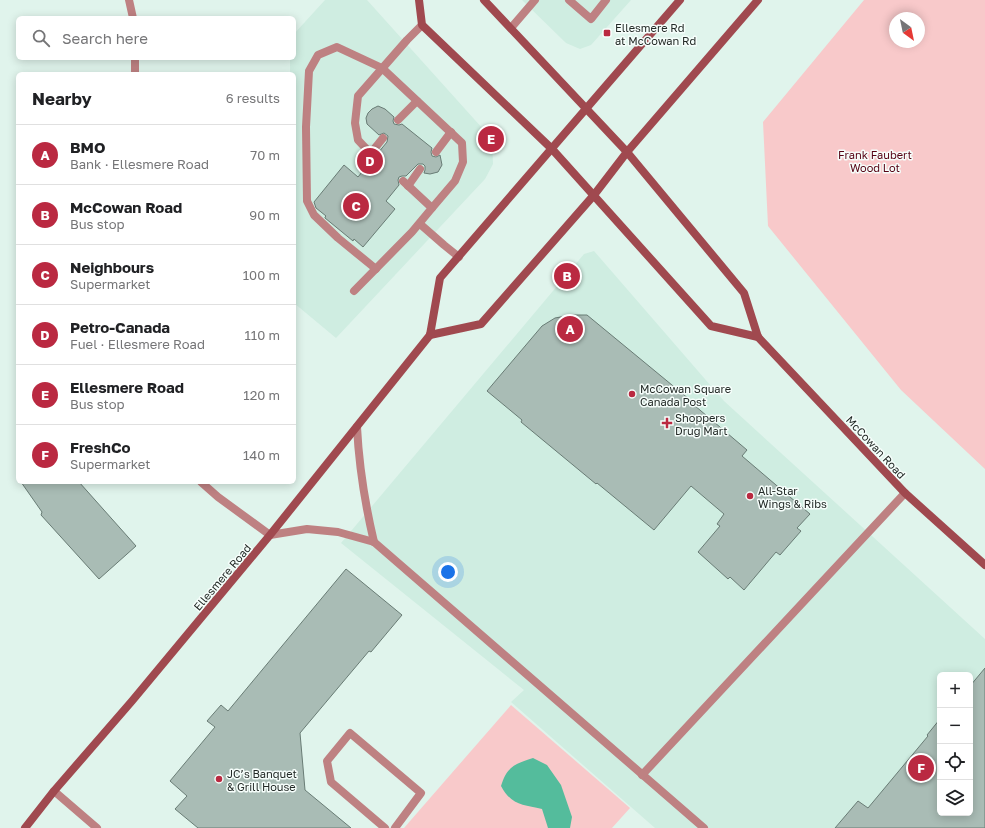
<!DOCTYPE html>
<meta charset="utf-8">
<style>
body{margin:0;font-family:"Golos Text",sans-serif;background:#f6f6f6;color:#202124}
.controls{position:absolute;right:12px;bottom:12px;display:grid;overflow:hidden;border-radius:6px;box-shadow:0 2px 10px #0003}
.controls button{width:36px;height:36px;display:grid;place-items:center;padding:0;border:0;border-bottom:1px solid #e0e0e0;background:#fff;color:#202124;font:20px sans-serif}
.compass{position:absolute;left:889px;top:12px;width:36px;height:36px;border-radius:50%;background:#fff;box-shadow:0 2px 10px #0003;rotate:147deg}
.you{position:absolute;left:448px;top:572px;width:14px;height:14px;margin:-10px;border:3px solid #fff;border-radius:50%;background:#1a73e8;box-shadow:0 0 0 6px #1a73e833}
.badge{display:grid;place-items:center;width:26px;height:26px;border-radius:50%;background:#ba2941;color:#fff;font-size:13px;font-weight:700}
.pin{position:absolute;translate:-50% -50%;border:2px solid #fff;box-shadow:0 1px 4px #0006}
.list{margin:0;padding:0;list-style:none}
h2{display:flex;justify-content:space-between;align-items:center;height:52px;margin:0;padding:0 16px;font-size:17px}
h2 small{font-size:13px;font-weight:400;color:#757577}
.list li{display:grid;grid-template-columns:26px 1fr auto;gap:12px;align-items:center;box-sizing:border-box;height:60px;padding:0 16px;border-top:1px solid #e0e0e0}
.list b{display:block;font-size:15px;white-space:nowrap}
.list p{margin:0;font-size:13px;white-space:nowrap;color:#757577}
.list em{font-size:13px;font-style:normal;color:#757577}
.icon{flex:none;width:22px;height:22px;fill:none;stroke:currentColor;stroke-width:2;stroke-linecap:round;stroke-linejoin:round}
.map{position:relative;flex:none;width:985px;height:828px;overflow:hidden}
.search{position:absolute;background:#fff;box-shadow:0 2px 10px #0003;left:16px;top:16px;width:280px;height:44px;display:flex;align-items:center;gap:10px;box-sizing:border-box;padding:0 14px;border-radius:6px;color:#757577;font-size:15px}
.panel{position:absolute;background:#fff;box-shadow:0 2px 10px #0003;left:16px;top:72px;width:280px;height:412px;border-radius:6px}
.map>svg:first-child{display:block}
.built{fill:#cfede1;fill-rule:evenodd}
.green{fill:#f8c9ca;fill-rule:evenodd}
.water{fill:#54bc9c}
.building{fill:#a9bcb5;stroke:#697c75}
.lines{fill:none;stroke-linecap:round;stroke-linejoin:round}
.service{stroke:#be8182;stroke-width:8}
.minor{stroke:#be8182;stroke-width:8}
.secondary{stroke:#a0494f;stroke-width:8}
.poi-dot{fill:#ba2941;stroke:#f6fefb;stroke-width:1.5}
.labels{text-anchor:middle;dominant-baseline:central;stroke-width:3;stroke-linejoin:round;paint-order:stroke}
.poi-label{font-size:11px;fill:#232a27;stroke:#f6fefb;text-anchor:start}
.park-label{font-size:11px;fill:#560415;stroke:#f6fefb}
.street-label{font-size:11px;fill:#232a27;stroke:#f6fefb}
</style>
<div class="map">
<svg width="985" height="828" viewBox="0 0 985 828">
<rect width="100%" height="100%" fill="#e0f4ec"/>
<g class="built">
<path d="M325,0H367L492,139L493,164L485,179L336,338L294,303V74H290V58H294V34Z"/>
<path d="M522,0H631L591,45L580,49L566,43Z"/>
<path d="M594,251L724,401L985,639V828H655L511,702L524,690L341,543L584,254ZM940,675H970V813H940Z"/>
</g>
<g class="green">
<path d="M864,0H985V469L901,390L768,226L763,122ZM895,18H919V42H895Z"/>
<path d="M511,705L630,808L612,828H404Z"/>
</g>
<path class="water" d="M533,758L547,765L561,785L572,817L570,828H548L542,809C523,805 511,805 501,786C507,766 515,764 533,758Z"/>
<g class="building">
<path d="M378,106L385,109L394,117L393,121L394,124L399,125L402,124L432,148L431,152L432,156L436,157L440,155L442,165L438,172L430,174L424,173L425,170V166L423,164H418L406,176H402L399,177L398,180L399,185L386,201L395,209L363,247L354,239L353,241L325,218V217L326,216L316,208L314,202L344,165L358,177L371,161L375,162L378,161L379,156L378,153L387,142L388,136L384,133L379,135L367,124L366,118L368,113L372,109Z"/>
<path d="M572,315H587L695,404L694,405L747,450L742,456L810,514L797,528L801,531L780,555L776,552L744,590L730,577L728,579L698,552L720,526L717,524L724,514L691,486L654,530L597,483L596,484L521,422L522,420L487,391L542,326L555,318Z"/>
<path d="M21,482H79L136,546L99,579L41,515L42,512Z"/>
<path d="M346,569L402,615L371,652L369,651L300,733L305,790L351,828H198L175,809L187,796L170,781L215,727L207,721L221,705L228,711Z"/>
<path d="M985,668V828H835L858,801L868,808L928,736L927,735L940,719V813H970V686Z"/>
</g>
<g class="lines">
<g class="service">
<path d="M569,0L591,19L606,0"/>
<path d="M511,28L535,0"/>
<path d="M398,120L417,101"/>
<path d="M436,152L451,132"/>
<path d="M371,153L383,138"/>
<path d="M374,157L358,140L355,123L358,96L407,40L422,25"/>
<path d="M408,186L420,169"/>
<path d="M420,224L444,245L459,257"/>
<path d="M376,269L338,238L314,215L307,201L306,127L309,71L318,55L337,47L382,68L462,143L463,162L455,181L432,208"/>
<path d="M354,291L412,232L432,208L403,181"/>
<path d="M357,427C359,466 365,504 374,542"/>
<path d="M270,535L307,529L338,532L374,542L704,828"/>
<path d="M642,775L905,493"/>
<path d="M385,828L331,782L327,761L350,733L421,793L395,828"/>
</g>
<g class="minor">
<path d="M129,0L133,18"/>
<path d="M135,74V58"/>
<path d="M201,482L218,497L270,535"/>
<path d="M54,791L97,828"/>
</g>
<g class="secondary">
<path d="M419,0L422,25L552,149L711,326L758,337"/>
<path d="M484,0L627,152L744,293L758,337L905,493L985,565"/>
<path d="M430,335L481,324L594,195L627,152L758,0"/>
<path d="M25,828L54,791L132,701L270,535L430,335L440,278L680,0"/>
</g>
</g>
<g class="poi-dot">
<rect x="603" y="29" width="8" height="8" rx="2"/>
<circle cx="632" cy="394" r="4"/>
<path d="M665 417h4v4h4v4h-4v4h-4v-4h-4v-4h4z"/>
<circle cx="750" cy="496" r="4"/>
<circle cx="219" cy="779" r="4"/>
</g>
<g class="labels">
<g class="poi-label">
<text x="615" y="27">Ellesmere Rd<tspan x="615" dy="13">at McCowan Rd</tspan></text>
<text x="640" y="388">McCowan Square<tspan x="640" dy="13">Canada Post</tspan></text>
<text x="675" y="417">Shoppers<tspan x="675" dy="13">Drug Mart</tspan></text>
<text x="758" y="490">All-Star<tspan x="758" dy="13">Wings &amp; Ribs</tspan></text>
<text x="227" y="773">JC’s Banquet<tspan x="227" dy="13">&amp; Grill House</tspan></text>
</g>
<g class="park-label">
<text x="875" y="154">Frank Faubert<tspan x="875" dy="13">Wood Lot</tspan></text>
</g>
<g class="street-label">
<text transform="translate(876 447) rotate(47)">McCowan Road</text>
<text transform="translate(222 577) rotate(-50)">Ellesmere Road</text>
</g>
</g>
</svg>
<div class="controls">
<button>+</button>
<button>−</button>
<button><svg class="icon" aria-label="locate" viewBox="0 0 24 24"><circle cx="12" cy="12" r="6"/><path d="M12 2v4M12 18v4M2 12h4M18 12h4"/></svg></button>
<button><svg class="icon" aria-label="layers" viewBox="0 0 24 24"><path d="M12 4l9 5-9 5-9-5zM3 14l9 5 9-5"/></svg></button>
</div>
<svg class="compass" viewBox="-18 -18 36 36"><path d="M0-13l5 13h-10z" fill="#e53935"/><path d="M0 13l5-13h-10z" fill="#757577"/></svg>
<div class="you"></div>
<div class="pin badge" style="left:570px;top:329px">A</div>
<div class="pin badge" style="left:567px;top:276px">B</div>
<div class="pin badge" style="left:356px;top:206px">C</div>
<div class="pin badge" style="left:370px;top:161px">D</div>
<div class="pin badge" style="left:491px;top:139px">E</div>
<div class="pin badge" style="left:921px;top:768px">F</div>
<div class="search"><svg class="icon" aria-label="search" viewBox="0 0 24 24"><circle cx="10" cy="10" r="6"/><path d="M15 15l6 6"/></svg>Search here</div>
<section class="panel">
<h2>Nearby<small>6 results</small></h2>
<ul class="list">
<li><span class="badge">A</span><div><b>BMO</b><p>Bank · Ellesmere Road</p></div><em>70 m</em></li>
<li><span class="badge">B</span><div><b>McCowan Road</b><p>Bus stop</p></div><em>90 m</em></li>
<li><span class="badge">C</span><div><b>Neighbours</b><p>Supermarket</p></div><em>100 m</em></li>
<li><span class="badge">D</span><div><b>Petro-Canada</b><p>Fuel · Ellesmere Road</p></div><em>110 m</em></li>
<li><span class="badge">E</span><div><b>Ellesmere Road</b><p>Bus stop</p></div><em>120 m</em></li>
<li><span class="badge">F</span><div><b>FreshCo</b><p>Supermarket</p></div><em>140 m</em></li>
</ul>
</section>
</div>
